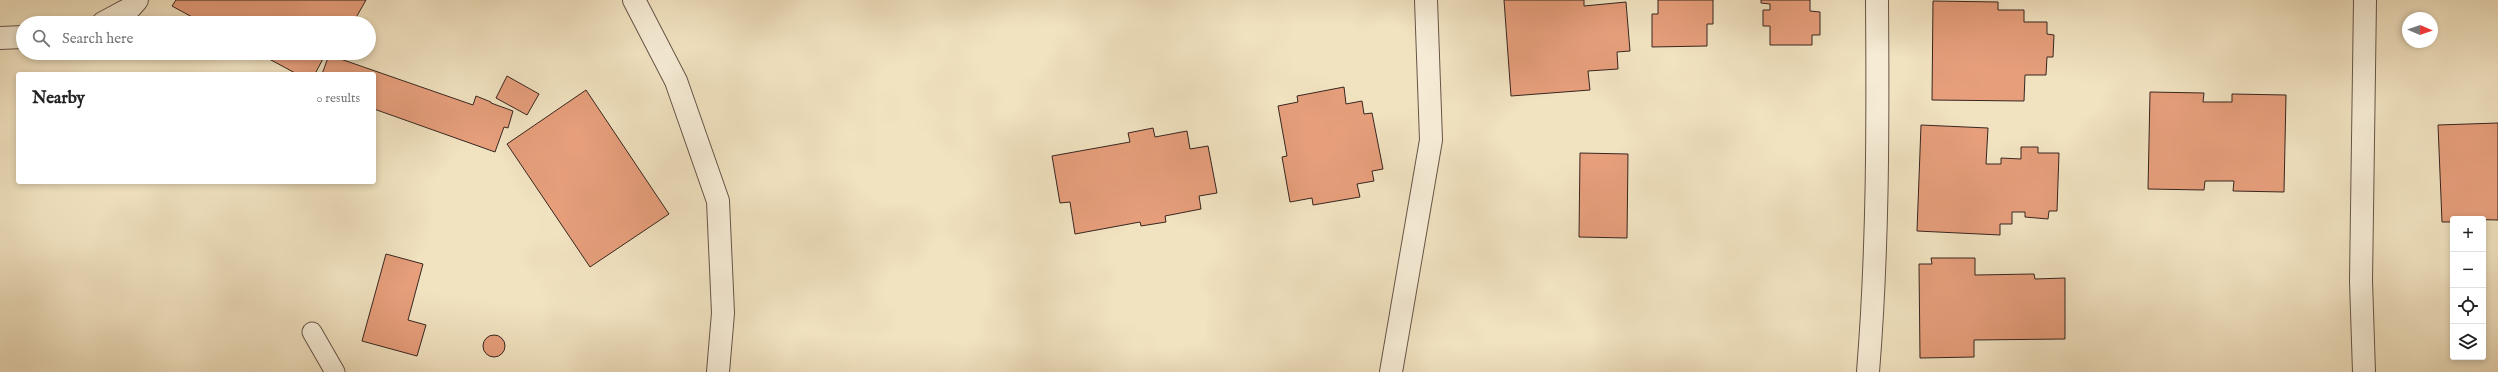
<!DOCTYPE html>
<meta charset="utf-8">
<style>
body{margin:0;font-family:"IM FELL English",serif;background:#f6f6f6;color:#222}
.controls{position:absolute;right:12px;bottom:12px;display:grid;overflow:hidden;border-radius:4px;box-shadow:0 2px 6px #0003}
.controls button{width:36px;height:36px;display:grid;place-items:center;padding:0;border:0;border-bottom:1px solid #e0e0e0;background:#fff;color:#222;font:20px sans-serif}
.compass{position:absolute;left:2402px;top:12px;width:36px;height:36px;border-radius:50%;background:#fff;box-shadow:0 2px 6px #0003;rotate:92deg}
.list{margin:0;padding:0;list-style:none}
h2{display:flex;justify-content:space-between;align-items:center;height:52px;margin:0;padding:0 16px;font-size:17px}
h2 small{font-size:13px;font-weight:400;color:#767676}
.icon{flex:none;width:22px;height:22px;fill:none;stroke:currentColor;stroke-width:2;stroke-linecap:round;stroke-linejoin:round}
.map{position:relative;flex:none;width:2498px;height:372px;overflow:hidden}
.search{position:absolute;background:#fff;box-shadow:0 2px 6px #0003;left:16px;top:16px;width:360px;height:44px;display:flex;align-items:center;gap:10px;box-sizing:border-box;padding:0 14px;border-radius:22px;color:#767676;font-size:15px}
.panel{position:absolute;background:#fff;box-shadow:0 2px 6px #0003;left:16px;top:72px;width:360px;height:112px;border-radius:4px}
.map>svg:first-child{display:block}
.building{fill:#e69e7b;stroke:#372620}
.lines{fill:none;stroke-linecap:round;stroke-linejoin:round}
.service-casing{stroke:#665548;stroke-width:21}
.minor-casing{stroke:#665548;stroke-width:24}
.tertiary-casing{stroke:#665548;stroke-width:24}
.service{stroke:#f6ecd6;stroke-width:19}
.minor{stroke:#f6ecd6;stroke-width:22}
.tertiary{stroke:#f6ecd6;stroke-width:22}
</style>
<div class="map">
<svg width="2498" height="372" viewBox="0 0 2498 372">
<rect width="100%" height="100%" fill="#f1e2c0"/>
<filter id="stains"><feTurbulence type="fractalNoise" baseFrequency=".005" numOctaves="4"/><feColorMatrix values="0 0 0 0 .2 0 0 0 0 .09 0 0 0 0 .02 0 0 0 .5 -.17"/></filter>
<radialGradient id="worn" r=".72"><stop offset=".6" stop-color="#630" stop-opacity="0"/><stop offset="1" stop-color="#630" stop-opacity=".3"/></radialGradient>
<g class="building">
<path d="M176,0H366L353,23H203L172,6Z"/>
<path d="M1504,0H1584V6L1626,2L1630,51L1617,52L1618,69L1588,71L1590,90L1511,96Z"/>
<path d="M1658,0H1713V24H1707V46L1652,47V14H1658Z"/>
<path d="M1761,0H1810V11L1820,12V35H1812V45H1770V26H1763V10H1770V4L1761,3Z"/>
<path d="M1933,1L1998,2V10H2024V22H2047V34L2054,35L2053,57H2047L2046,75H2025L2024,101L1932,100Z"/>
<path d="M258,53H326L315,74H297Z"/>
<path d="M329,55L473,105L476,96L491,102V103L513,111L508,128L504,127L495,152L374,109V74H322Z"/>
<path d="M507,76L539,94L527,115L496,98Z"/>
<path d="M1344,87L1346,104L1362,101L1364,114L1372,113L1383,169L1372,171L1374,181L1357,184L1360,197L1313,205L1312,198L1290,202L1282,157L1287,156L1278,106L1298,102L1297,96Z"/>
<path d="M586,90L669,214L590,267L507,144Z"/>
<path d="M2150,92L2204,93L2203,102H2232V94L2286,95L2284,192L2233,191L2234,181H2205L2204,190L2148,189Z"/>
<path d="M2498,123V220L2453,219V222H2442L2438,125Z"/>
<path d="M1921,125L1988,128L1986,164H2001V158L2021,159V147H2038V153H2059L2057,211H2049L2048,219L2025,217V212H2012V224H2000V235L1917,231Z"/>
<path d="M1153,128L1155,137L1187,131L1190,149L1208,146L1217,193L1199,196L1201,209L1165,216L1166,222L1141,226L1140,222L1075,234L1070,202L1060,203L1052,156L1130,142L1128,133Z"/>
<path d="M1580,153L1628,154L1627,238L1579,237Z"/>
<path d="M386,254L423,264L408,320L426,325L417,356L362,341Z"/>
<path d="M1931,258H1975V275L2034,274L2035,279L2065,278V339L1974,340V357L1920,358L1919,264H1932Z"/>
<circle cx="494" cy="346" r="11"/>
</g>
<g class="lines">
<g class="service-casing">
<path id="service" d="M312,332L335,372"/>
</g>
<g class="minor-casing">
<g id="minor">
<path d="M634,0L676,81L718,201L723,313L718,372"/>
<path d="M103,23L129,9L137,0"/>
<path d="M0,38L23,37"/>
<path d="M1391,372L1431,140L1426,0"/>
<path d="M1868,372C1878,248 1878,124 1877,0"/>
</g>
</g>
<g class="tertiary-casing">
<path id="tertiary" d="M2364,372L2361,281L2365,0"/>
</g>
<use href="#service" class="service"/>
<use href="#minor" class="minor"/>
<use href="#tertiary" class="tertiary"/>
</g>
<rect width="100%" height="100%" filter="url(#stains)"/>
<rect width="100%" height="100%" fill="url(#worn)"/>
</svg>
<div class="controls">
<button>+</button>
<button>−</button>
<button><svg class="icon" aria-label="locate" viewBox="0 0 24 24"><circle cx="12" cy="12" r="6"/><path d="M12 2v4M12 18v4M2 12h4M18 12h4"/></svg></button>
<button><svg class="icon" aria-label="layers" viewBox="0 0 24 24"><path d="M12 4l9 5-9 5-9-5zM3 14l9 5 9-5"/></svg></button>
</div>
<svg class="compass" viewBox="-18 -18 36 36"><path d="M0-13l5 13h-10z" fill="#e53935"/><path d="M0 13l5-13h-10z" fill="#767676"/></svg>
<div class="search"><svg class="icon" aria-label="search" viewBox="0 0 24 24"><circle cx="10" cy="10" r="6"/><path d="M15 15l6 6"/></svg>Search here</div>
<section class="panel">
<h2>Nearby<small>0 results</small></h2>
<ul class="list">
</ul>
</section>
</div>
